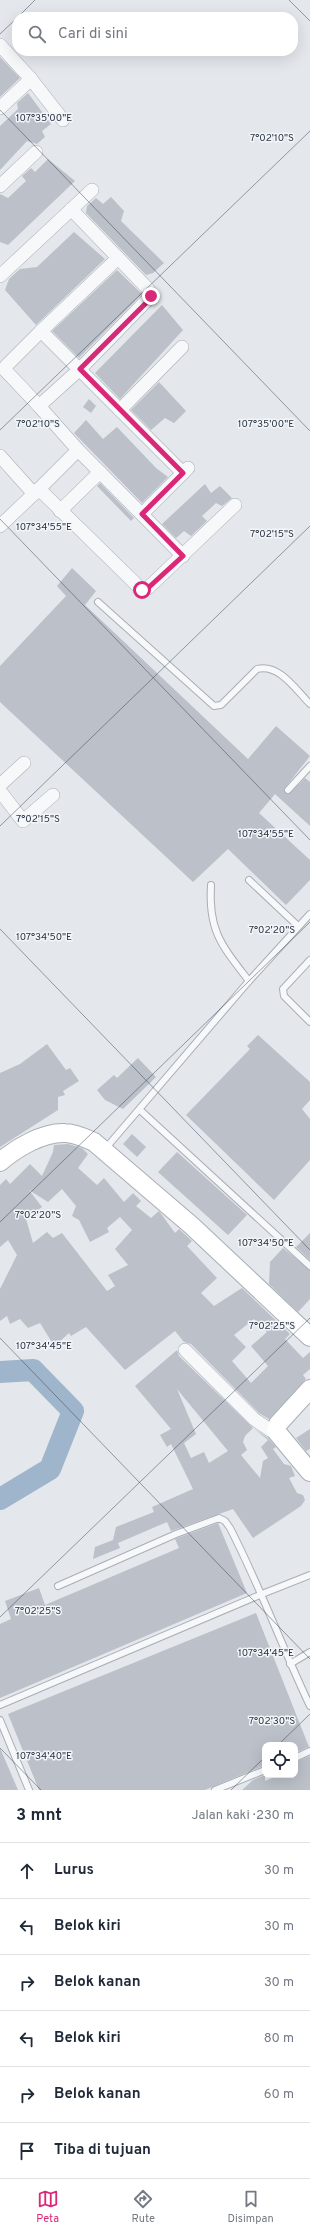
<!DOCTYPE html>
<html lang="id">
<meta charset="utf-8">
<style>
body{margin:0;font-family:Overpass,sans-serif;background:#f2f2f3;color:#1f2937}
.controls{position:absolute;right:12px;bottom:12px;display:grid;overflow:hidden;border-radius:8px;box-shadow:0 4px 16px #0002}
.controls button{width:36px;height:36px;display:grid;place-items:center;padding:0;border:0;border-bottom:1px solid #e0e1e3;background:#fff;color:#1f2937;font:20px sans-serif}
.stop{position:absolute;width:12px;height:12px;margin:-9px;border:3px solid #db2777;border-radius:50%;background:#fff}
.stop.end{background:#db2777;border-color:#fff;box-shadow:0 1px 4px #0008}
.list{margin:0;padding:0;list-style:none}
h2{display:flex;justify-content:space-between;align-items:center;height:52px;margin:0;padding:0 16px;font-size:17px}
h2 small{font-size:13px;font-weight:400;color:#747a83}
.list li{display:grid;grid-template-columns:26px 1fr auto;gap:12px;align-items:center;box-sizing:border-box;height:56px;padding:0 16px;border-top:1px solid #e0e1e3}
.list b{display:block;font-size:15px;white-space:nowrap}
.list em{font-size:13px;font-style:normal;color:#747a83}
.icon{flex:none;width:22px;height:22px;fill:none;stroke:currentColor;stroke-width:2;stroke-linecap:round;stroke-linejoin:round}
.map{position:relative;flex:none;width:310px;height:1790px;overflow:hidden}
.search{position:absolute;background:#fff;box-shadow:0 4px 16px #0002;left:12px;right:12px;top:12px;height:44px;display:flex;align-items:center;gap:10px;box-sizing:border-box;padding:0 14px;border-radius:16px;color:#747a83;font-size:15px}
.sheet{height:388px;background:#fff}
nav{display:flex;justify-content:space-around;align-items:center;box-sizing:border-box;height:56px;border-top:1px solid #e0e1e3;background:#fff;font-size:11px;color:#747a83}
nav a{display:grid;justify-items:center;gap:2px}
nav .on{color:#db2777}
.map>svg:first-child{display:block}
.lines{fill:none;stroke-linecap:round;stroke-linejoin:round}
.river{stroke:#9fb5cb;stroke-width:22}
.building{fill:#bbc0c9;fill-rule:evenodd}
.lane-casing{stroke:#a9aeb6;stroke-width:8}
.street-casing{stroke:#a9aeb6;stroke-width:14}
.secondary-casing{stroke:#a9aeb6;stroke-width:20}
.lane{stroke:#f6f8fa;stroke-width:6}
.street{stroke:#f6f8fa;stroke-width:13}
.secondary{stroke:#fff;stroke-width:18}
.route{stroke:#db2777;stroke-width:5}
.ticks{fill:none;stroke:#2b3544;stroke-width:1;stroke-opacity:0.45}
.ticks-label{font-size:10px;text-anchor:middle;fill:#2b3544;stroke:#f3f6f9;stroke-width:3;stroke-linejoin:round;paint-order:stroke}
</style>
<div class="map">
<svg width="310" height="1790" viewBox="0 0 310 1790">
<rect width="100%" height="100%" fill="#e4e7ec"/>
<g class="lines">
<path class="river" d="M0,1372L33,1370L73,1411L50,1469L0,1499"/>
</g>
<g class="building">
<path d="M0,57L20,78L0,97Z"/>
<path d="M28,93L51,124L42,131L45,137L37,144L27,141L0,170V126L18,109L17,103Z"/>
<path d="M48,159L75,181L8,245L0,242V194L8,198L26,181L22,176L31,168L35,172Z"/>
<path d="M111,197L124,211L121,221L164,263L153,273L146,275L86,213L87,206L96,198L103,204Z"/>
<path d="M74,232L105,259L36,325L5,290L9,279L20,269L37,267Z"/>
<path d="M117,270L142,294L79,358L52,331Z"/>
<path d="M162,305L183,330L120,399L95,373Z"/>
<path d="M159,382L186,411L174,423L165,418L151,430L131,410Z"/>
<path d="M89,399L96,406L91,413L83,407Z"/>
<path d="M86,420L103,439L117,427L156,468L168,477L142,503L74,433Z"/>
<path d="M100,483L134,518L131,521L97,486Z"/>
<path d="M205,484L211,493L220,486L232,498L222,506L216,503L202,516L207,521L191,536L184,531L176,538L162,524Z"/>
<path d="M72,568L96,591L85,605L248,759L276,726L310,756L284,789L285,793L289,794L305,778L310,782V826L275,794L259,813L310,860V880L286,905L228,849L193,882L0,702V666L66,596L57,586Z"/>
<path d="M258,1035L310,1082V1100L302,1109L310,1119V1160L274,1200L186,1115L250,1049L247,1046Z"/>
<path d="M47,1044L66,1070L70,1068L79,1081L63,1091L65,1095L58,1097V1110L0,1147V1073L20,1064Z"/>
<path d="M138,1058L156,1077L123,1109L105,1100L97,1090L114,1075L117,1078Z"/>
<path d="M132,1134L146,1147L137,1157L123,1144Z"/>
<path d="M68,1144L82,1148L88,1154L78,1168L97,1185L104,1178L124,1202L133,1193L141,1201L136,1206L151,1218L159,1211L175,1233L179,1229L192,1241L187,1246L217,1278L201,1293L214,1306L242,1288L290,1334L285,1339L303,1358L310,1352V1369L303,1375L306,1379L269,1419L259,1413L191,1344L184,1342L175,1331L125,1370L86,1327L71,1336L69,1333L57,1344H53L40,1323L28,1328L20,1319L10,1324L7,1316L0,1321V1289L17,1255L8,1240L0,1247V1185L6,1179L10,1184L30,1164L42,1176L53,1152L54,1145ZM62,1189L76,1206L72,1216L79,1220L90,1242L109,1232L107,1228L120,1217L132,1230L115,1249L128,1265L108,1275L115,1286L107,1291L62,1233L53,1238L47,1232L33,1243L26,1219L42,1207L29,1190L48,1202ZM254,1319L267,1332L251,1346L268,1366L251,1383L232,1361L246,1347L234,1335Z"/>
<path d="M177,1152L247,1215L228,1235L158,1172Z"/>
<path d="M310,1233V1260L296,1247Z"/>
<path d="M283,1248L310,1270V1299L298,1312L269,1284L270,1262Z"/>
<path d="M177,1350L179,1356L253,1428L245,1436L243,1442L247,1450L241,1455L260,1478L263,1461L268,1458L261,1447L268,1440L253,1428L268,1438L276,1447L273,1449L284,1464L291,1466L295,1476L289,1478L297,1493L303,1495L305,1500L301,1506L253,1538L233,1509L171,1531L167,1522L118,1543L120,1548L93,1559L95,1547L113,1540L116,1527L154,1512L152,1507L193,1489L171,1444L167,1447L160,1435L171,1429L135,1386ZM177,1389L228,1451L209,1463L204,1452L191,1458L184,1443L196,1434Z"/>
<path d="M310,1429V1449L306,1451L296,1438Z"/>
<path d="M218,1523L247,1593L0,1698V1624L11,1619L5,1601L39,1588L45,1605L179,1548L175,1539Z"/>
<path d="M256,1613L309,1747L295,1753V1745H265V1765L205,1790H39L8,1714Z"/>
<path d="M0,1748L18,1790H0Z"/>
<path d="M310,1756V1790H242L253,1780L265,1775V1781L279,1775H295V1762Z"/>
</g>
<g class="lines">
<g class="lane-casing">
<g id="lane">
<path d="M98,602L214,706L221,705L257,669C279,663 296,690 310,704"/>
<path d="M288,790L310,766"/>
<path d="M249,880L298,926"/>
<path d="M211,885C208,931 222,946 249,981"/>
<path d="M310,960L283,989L284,996L310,1022"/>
<path d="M140,1110L310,1266"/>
<path d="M105,1149L249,981L310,914"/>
<path d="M58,1586L176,1534L219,1518L225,1521L230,1528C260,1586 282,1647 310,1706"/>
<path d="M290,1664L310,1652"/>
<path d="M0,1705L262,1594L310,1575"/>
<path d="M0,1720L29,1790"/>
<path d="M295,1758L310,1751"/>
<path d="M215,1790L265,1770"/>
</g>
</g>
<g class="street-casing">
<g id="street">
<path d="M0,45L31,79L63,120"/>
<path d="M0,108L31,79"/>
<path d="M0,186L36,152"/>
<path d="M71,209L148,289L151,296L80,369L39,406L78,450L183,556"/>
<path d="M0,276L92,190"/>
<path d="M41,331L118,258"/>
<path d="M39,406L5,370L6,366L41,331L183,473"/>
<path d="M120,410L182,347"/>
<path d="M0,456L34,494"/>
<path d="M39,489L78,450"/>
<path d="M60,511L100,472"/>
<path d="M143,513L188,468"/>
<path d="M0,526L39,489L142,590L148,588L235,505"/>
<path d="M0,785L24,763"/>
<path d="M0,791L23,821L53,795"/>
<path d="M185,1350L254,1419L270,1430L276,1431"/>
</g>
</g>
<g class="secondary-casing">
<g id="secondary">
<path d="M0,1162C16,1148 43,1132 65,1133C75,1133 85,1138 94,1142L192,1226L310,1337"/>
<path d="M310,1389L278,1424L276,1431L310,1472"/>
</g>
</g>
<use href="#lane" class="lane"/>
<use href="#street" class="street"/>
<use href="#secondary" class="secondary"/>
</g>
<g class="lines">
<path class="route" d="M142,590L148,588L183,556L142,514L183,473L80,369L150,299L151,296"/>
</g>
<path class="ticks" d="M289,0L310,21M18,17L35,0M0,34L17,18M0,110L310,431M0,430L310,131M0,519L310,840M0,826L310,526M0,929L310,1250M0,1222L310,922M0,1338L310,1659M0,1617L310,1318M278,1745L310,1714M0,1748L41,1790M231,1790L265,1757"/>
<g class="ticks-label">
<text x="44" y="121">107°35'00"E</text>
<text x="272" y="141">7°02'10"S</text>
<text x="38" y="427">7°02'10"S</text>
<text x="266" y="427">107°35'00"E</text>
<text x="44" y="530">107°34'55"E</text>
<text x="272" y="537">7°02'15"S</text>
<text x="38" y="822">7°02'15"S</text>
<text x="266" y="837">107°34'55"E</text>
<text x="272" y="933">7°02'20"S</text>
<text x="44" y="940">107°34'50"E</text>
<text x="38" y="1218">7°02'20"S</text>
<text x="266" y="1246">107°34'50"E</text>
<text x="272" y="1329">7°02'25"S</text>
<text x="44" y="1349">107°34'45"E</text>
<text x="38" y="1614">7°02'25"S</text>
<text x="266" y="1656">107°34'45"E</text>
<text x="272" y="1724">7°02'30"S</text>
<text x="44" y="1759">107°34'40"E</text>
</g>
</svg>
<div class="controls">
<button><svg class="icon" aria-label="locate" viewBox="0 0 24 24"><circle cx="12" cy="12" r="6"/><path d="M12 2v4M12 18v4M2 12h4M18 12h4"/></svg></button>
</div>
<div class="stop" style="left:142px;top:590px"></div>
<div class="stop end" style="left:151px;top:296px"></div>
<div class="search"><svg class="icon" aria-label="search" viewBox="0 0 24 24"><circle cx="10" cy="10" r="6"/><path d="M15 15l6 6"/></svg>Cari di sini</div>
</div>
<section class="sheet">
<h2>3 mnt<small>Jalan kaki · 230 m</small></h2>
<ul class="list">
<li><svg class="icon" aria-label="ahead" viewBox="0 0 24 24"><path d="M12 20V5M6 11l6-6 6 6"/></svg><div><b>Lurus</b></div><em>30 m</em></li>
<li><svg class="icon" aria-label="left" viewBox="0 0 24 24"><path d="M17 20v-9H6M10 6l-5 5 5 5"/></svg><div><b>Belok kiri</b></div><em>30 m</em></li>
<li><svg class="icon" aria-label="right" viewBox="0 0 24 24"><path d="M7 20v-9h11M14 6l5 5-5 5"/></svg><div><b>Belok kanan</b></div><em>30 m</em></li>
<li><svg class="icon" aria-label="left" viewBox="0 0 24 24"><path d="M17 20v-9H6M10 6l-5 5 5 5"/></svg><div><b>Belok kiri</b></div><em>80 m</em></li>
<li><svg class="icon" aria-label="right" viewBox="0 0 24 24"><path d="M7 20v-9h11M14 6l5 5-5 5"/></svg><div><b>Belok kanan</b></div><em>60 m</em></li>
<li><svg class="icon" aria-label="arrive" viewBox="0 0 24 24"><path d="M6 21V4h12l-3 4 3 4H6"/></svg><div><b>Tiba di tujuan</b></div></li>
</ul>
</section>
<nav>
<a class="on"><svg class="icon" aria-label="map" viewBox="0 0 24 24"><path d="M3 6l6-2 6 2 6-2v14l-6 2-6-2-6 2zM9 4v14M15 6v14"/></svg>Peta</a>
<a><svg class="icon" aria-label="directions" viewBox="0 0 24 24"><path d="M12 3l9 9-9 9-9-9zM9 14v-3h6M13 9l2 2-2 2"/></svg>Rute</a>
<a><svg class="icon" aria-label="saved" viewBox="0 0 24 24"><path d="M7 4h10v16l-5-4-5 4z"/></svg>Disimpan</a>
</nav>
